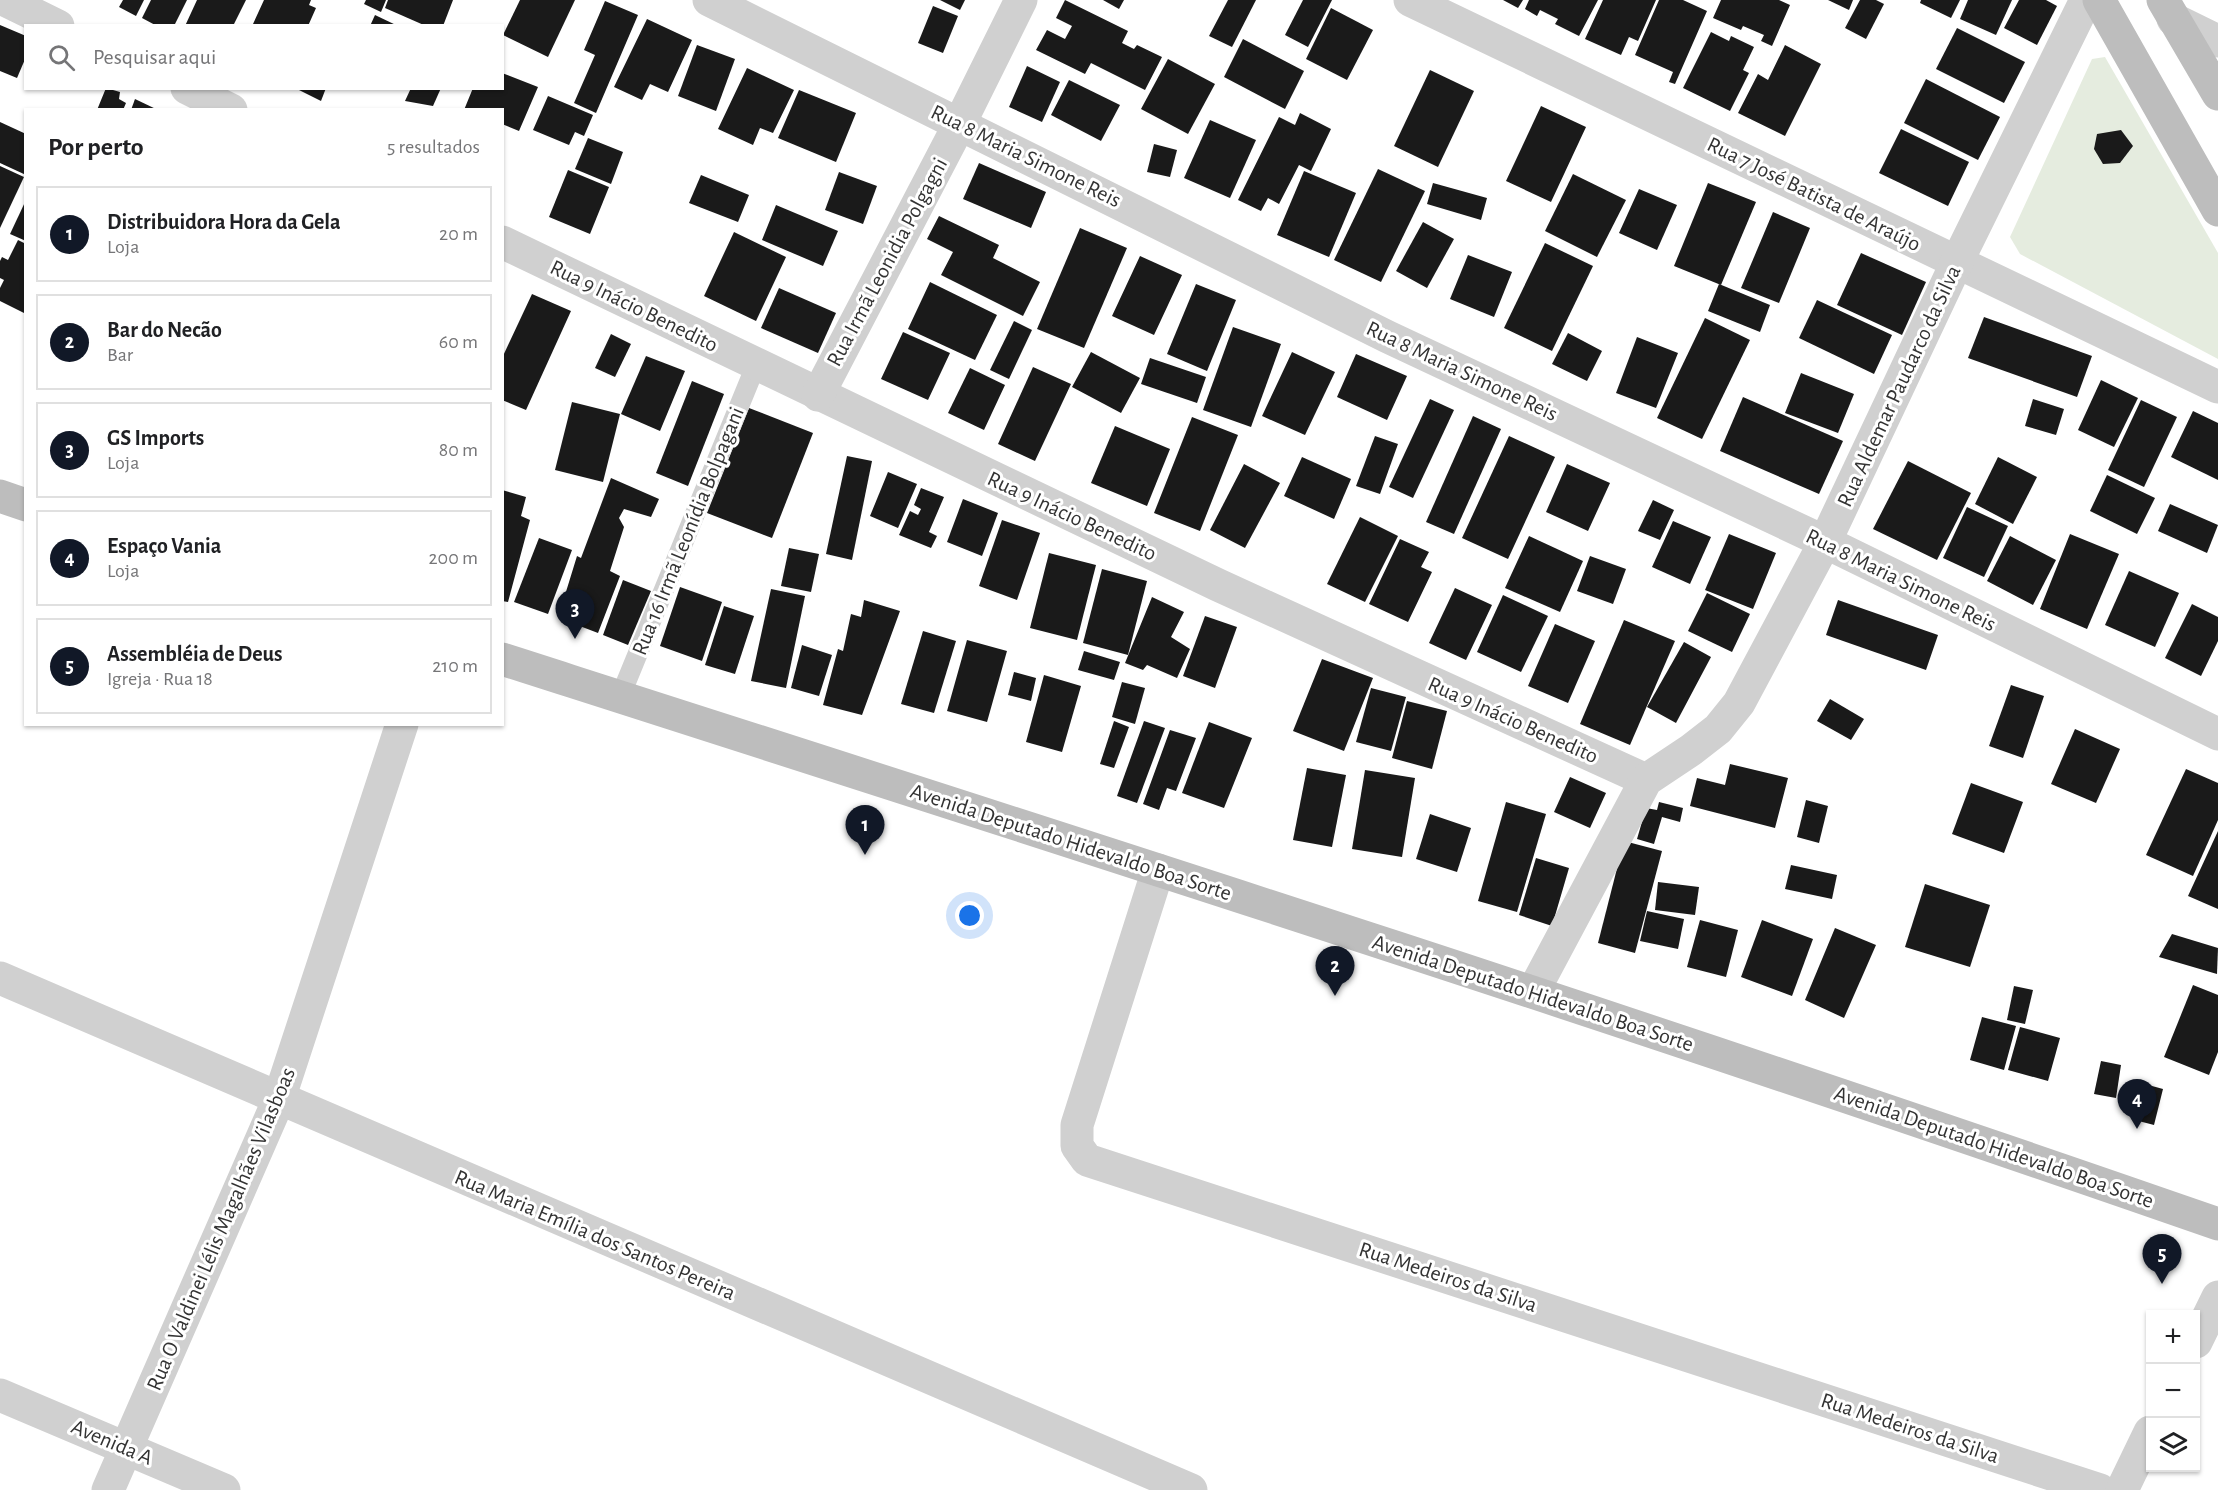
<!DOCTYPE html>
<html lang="pt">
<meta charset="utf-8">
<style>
body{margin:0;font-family:"Alegreya Sans",sans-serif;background:#f2f2f2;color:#202124}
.controls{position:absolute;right:18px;bottom:18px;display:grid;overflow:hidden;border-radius:0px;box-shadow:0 2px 4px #0004}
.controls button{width:54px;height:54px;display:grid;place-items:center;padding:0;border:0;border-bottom:2px solid #e0e0e0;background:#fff;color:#202124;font:30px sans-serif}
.you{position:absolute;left:970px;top:916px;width:21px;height:21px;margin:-15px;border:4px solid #fff;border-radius:50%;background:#1a73e8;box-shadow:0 0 0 9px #1a73e833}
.badge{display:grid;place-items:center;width:39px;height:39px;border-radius:50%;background:#111827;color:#fff;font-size:20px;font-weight:700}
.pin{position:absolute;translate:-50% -50px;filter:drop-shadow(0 2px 3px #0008)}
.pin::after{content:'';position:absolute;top:32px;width:21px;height:18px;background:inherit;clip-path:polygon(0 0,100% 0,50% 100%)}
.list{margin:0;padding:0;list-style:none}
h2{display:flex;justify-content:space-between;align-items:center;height:78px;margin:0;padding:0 24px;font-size:26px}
h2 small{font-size:20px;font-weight:400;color:#757577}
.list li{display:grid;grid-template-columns:39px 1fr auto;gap:18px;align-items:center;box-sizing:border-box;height:96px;margin:0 12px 12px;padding:0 12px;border:2px solid #e0e0e0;border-radius:0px}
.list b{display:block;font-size:22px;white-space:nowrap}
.list p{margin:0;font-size:20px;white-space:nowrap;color:#757577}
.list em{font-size:20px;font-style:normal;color:#757577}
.icon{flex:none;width:33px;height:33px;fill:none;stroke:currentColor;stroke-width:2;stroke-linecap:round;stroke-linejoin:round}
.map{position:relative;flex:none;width:2218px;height:1490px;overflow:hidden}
.search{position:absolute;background:#fff;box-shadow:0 2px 4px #0004;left:24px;top:24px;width:480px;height:66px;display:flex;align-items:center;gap:15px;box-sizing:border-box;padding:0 21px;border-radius:0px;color:#757577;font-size:22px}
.panel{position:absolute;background:#fff;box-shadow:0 2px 4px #0004;left:24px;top:108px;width:480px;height:618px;border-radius:0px}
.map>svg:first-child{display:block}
.green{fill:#e5ecdf}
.building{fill:#1a1a1a}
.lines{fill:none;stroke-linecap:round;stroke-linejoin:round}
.lane{stroke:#d0d0d0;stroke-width:20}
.street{stroke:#d0d0d0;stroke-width:33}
.secondary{stroke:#bdbdbd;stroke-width:33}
.labels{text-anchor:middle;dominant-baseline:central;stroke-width:6;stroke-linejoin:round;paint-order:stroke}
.street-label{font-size:22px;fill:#333;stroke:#fff}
</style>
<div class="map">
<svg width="2218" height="1490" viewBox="0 0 2218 1490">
<rect width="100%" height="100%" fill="#fff"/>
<path class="green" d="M2105,57L2218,253V359L2020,254L2010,237L2092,59Z"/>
<g class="building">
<path d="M123,0H144L136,16L119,7Z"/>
<path d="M151,0H187L174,26H157L142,18Z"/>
<path d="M197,0H246L233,26H185Z"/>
<path d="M264,0H311L309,5L316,8L308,26H257L253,24Z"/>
<path d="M366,0H386L381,12L364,4Z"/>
<path d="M388,0H453L443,26H426L385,8Z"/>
<path d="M520,0H575L548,57L503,35Z"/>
<path d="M940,0H965L960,10Z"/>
<path d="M1065,0L1128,31L1122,43L1134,49L1137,45L1162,57L1145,90L1091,63L1085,74L1036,50L1047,30L1065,39L1072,26L1056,18Z"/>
<path d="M1103,0H1124L1119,9Z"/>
<path d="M1228,0H1256L1232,47L1209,36Z"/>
<path d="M1303,0H1332L1308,47L1285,35Z"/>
<path d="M1503,0H1523L1518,8Z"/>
<path d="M1529,0H1598L1579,36L1555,24L1558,19L1540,10L1537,16L1525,9Z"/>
<path d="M1603,0H1656L1638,41L1629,37L1621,55L1585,39Z"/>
<path d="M1659,0H1683L1707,11L1675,84L1669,82L1673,72L1635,55Z"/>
<path d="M1721,0H1779L1790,5L1772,46L1761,41L1764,35L1743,26L1741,30L1713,18Z"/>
<path d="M1828,0H1853L1849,10Z"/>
<path d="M1860,0H1876L1884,4L1866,39L1845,28Z"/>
<path d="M1921,0H1960L1951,18L1920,3Z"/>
<path d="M1968,0H2012L1996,35L1960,19Z"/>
<path d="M2019,0H2046L2057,6L2037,45L2004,28Z"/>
<path d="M605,1L638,15L596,113L574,103L595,55L584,50Z"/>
<path d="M933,6L958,16L943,53L918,43Z"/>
<path d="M1331,8L1373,30L1347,80L1306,59Z"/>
<path d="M375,15L398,26H370Z"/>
<path d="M647,19L692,40L668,92L650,84L642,100L614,87Z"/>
<path d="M0,25L26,36V57L17,78L0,71Z"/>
<path d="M1957,28L2025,62L2004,103L1936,69Z"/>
<path d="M1711,32L1729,41L1731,36L1754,47L1743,70L1749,73L1730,111L1683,88Z"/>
<path d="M1243,39L1304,71L1285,109L1224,77Z"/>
<path d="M697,45L735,59L716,111L678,96Z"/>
<path d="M1785,45L1821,64L1785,136L1738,113L1758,74L1768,80Z"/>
<path d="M1168,59L1215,84L1188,134L1141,109Z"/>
<path d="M1027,66L1060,82L1042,122L1009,107Z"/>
<path d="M747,68L794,90L773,133L760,128L753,145L718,129Z"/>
<path d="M1430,70L1474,91L1438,167L1394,146Z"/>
<path d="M502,73L538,87L519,131L502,124V110H464L473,88H502Z"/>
<path d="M1926,79L2000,117L1978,160L1904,123Z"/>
<path d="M1069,80L1120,105L1101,141L1051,115Z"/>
<path d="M106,88L120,92L119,99L126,103L123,110H97Z"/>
<path d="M295,88H326L321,101Z"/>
<path d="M411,88H441L433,106L405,101Z"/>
<path d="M799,90L856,113L836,162L778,138Z"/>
<path d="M548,96L593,115L584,136L575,132L569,145L533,130Z"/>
<path d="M135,99L158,110H131Z"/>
<path d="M1541,106L1586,127L1551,202L1506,181Z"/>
<path d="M1300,113L1331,129L1311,171L1299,165L1279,204L1268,198L1261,211L1238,200L1279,117L1295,125Z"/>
<path d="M1210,120L1256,140L1230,198L1184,178Z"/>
<path d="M0,122L26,134V175L0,163Z"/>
<path d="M1901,129L1969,162L1948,206L1879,173Z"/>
<path d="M2121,130L2133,146L2120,163L2103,164L2094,149L2097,134Z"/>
<path d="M588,138L623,152L611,184L575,169Z"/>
<path d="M1154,144L1177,150L1170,177L1147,172Z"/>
<path d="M979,163L1046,192L1031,228L963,199Z"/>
<path d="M0,166L24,177L0,228Z"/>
<path d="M1378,169L1425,191L1381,282L1334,260Z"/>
<path d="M568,170L609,187L590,234L549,217Z"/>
<path d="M1304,171L1356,193L1329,257L1277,235Z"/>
<path d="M839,172L877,186L863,224L825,210Z"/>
<path d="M1573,174L1626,200L1597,257L1545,231Z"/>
<path d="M701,175L749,195L738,222L689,203Z"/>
<path d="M1433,183L1487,198L1481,220L1427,204Z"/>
<path d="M1708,183L1756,202L1721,285L1674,266Z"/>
<path d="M1639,189L1677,205L1657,250L1619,233Z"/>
<path d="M26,200V241L10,234Z"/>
<path d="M776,205L838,231L823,266L762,240Z"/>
<path d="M1773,212L1810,228L1779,303L1741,288Z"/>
<path d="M939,216L999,245L993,258L1040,282L1023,316L941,275L953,252L927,239Z"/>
<path d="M1423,222L1454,239L1427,288L1396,271Z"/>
<path d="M1080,228L1127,248L1084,348L1037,329Z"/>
<path d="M734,232L786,257L756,321L704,296Z"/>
<path d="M18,240L26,244V314L0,301V288L4,280L0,278V261L2,257L8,260Z"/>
<path d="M1545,243L1593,266L1552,351L1504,328Z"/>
<path d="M1861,253L1926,282L1902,335L1837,305Z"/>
<path d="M1468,255L1512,272L1494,317L1450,299Z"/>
<path d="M1140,256L1182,275L1154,335L1112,316Z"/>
<path d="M930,282L997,315L975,360L908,329Z"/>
<path d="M1196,284L1236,300L1207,371L1167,354Z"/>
<path d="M1719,284L1770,305L1760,332L1708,311Z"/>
<path d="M779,288L836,313L818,353L761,328Z"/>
<path d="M532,294L571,311L526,410L502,400V358Z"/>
<path d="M1817,300L1892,335L1874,374L1799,338Z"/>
<path d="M1984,317L2092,356L2077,397L1968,358Z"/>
<path d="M1705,318L1750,340L1702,439L1657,418Z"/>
<path d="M1014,321L1032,330L1009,379L990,370Z"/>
<path d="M1233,327L1281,344L1251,427L1203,410Z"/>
<path d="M903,332L950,353L928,400L881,379Z"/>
<path d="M1568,333L1602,351L1587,381L1552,364Z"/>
<path d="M611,334L631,344L615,377L595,368Z"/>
<path d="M1637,337L1678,353L1656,408L1616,393Z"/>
<path d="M1091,352L1140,378L1121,413L1072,387Z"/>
<path d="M1292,352L1335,372L1305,435L1262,416Z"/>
<path d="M1356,354L1407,376L1387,420L1337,397Z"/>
<path d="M646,356L685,371L660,431L621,414Z"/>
<path d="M1150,358L1206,377L1197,403L1141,384Z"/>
<path d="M1033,367L1071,384L1035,461L998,444Z"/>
<path d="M970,368L1005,385L984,430L948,413Z"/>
<path d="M1801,373L1854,394L1838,433L1785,413Z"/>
<path d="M2101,380L2138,398L2114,447L2078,430Z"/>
<path d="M692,381L724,394L688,486L656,473Z"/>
<path d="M1743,397L1843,441L1819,494L1720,451Z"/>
<path d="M1430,399L1454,410L1413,498L1389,487Z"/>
<path d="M2033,399L2064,409L2056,435L2025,426Z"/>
<path d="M2141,400L2177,417L2144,487L2108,470Z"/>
<path d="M572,402L620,414L603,482L555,470Z"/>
<path d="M749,408L813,433L772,538L707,513Z"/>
<path d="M2193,411L2218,423V480L2171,457Z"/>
<path d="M1473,416L1501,429L1454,534L1426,522Z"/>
<path d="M1192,417L1238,435L1200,531L1154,513Z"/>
<path d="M1115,426L1170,449L1147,506L1091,483Z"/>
<path d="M1375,436L1398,444L1380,494L1356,486Z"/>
<path d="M1509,436L1555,457L1508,559L1462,538Z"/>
<path d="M847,456L872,461L852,560L826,554Z"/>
<path d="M1302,457L1351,479L1334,519L1284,496Z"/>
<path d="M1998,457L2037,477L2013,524L1975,504Z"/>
<path d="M1908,461L1971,493L1937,560L1873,529Z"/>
<path d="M1244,464L1280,483L1245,548L1210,530Z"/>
<path d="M1567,464L1610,483L1588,531L1546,512Z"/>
<path d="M888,472L917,484L898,528L870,516Z"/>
<path d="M2107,475L2155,498L2137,534L2090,511Z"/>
<path d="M611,478L659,499L651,517L624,509L619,518L624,527L610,571L620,576L598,633L564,620L570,598L565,595L577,556L581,558Z"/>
<path d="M921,488L944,497L929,532L937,536L931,548L899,535L910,511L918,515L921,509L914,505Z"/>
<path d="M502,490L526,497L521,516L530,520L508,602L502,601Z"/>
<path d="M963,499L998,513L982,556L947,542Z"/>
<path d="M1653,500L1674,510L1660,540L1638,531Z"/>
<path d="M2170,504L2218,525L2207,553L2158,531Z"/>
<path d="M1967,507L2008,526L1984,577L1943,558Z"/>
<path d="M1360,517L1398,536L1365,602L1327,584Z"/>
<path d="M1002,520L1040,533L1017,600L979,586Z"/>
<path d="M1673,521L1711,537L1690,584L1652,567Z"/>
<path d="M1729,534L1776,553L1753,609L1705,590Z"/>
<path d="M2070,534L2119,554L2087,629L2040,609Z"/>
<path d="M1529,536L1583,561L1560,612L1505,588Z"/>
<path d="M2010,536L2056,560L2033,605L1987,581Z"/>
<path d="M539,538L572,550L548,614L514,602Z"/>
<path d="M1400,539L1429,552L1421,567L1432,572L1408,622L1369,604Z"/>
<path d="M789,548L819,554L811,592L781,586Z"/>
<path d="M1049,553L1096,565L1077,640L1030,628Z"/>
<path d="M1590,556L1626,569L1613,604L1577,591Z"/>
<path d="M1102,569L1147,581L1128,655L1083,643Z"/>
<path d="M2129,571L2179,593L2155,647L2105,625Z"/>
<path d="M623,580L651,591L628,645L603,635Z"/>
<path d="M680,587L722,602L702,661L660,646Z"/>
<path d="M1455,588L1492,605L1466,660L1429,643Z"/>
<path d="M771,589L805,596L786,688L751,681Z"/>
<path d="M1707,593L1750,614L1732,652L1688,631Z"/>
<path d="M1503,595L1548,616L1521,672L1477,652Z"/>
<path d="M1152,597L1184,612L1171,637L1190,649L1177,678L1147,665L1143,670L1125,663Z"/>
<path d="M864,600L900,611L862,715L823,705L838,649L843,651L851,614L861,617Z"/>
<path d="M1838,600L1938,635L1926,670L1826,635Z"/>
<path d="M2192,604L2218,617V641L2201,676L2165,658Z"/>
<path d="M724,606L754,616L735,674L705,665Z"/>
<path d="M1205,616L1237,627L1215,688L1183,676Z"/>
<path d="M1624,620L1675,641L1630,745L1580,724Z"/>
<path d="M1555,624L1595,641L1568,703L1528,686Z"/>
<path d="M923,631L956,641L934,713L901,704Z"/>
<path d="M967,640L1007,651L987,722L947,711Z"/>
<path d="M1684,642L1711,657L1676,723L1647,707Z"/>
<path d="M802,645L832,655L819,696L791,688Z"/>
<path d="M1084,651L1120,662L1114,680L1078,670Z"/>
<path d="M1322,659L1373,678L1344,751L1293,731Z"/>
<path d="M1014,672L1036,678L1031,701L1008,695Z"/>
<path d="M1044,675L1081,686L1062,752L1026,742Z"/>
<path d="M1122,682L1145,688L1135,724L1112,717Z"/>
<path d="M2011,685L2044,696L2023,758L1989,746Z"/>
<path d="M1371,688L1406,697L1391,751L1356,742Z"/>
<path d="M1830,699L1864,719L1851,740L1817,721Z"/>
<path d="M1407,701L1447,711L1432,769L1392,758Z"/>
<path d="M1114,721L1129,727L1114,768L1100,764Z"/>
<path d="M1144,721L1165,728L1137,803L1117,796Z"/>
<path d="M1209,722L1252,738L1224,808L1182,793Z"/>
<path d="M2075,729L2120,749L2096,803L2051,784Z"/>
<path d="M1170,730L1196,738L1176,791L1167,788L1159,810L1143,804Z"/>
<path d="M1730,764L1788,778L1775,828L1690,806L1697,778L1725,785Z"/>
<path d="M1307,768L1346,775L1332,847L1293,840Z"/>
<path d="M2186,769L2218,783V820L2193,876L2146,855Z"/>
<path d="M1365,770L1415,778L1402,857L1352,849Z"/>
<path d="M1570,777L1606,793L1590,828L1554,812Z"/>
<path d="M1971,783L2023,802L2004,853L1952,834Z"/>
<path d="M1806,800L1828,806L1819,843L1797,837Z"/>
<path d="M1506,802L1546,814L1517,912L1478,901Z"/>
<path d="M1659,802L1683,808L1680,822L1662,817L1654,844L1637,839L1646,808L1657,810Z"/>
<path d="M1430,814L1471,828L1457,872L1416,859Z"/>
<path d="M2218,831V909L2188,896Z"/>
<path d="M1624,841L1662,851L1635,953L1598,943Z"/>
<path d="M1536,858L1569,868L1552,926L1519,915Z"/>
<path d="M1791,865L1837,875L1832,899L1785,889Z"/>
<path d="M1658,882L1699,887L1695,915L1655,910Z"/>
<path d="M1925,884L1990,905L1970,967L1905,947Z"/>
<path d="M1647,911L1684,919L1678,949L1640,941Z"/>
<path d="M1700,920L1738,930L1726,977L1687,967Z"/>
<path d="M1762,920L1813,939L1792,996L1741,977Z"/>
<path d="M1835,928L1876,945L1844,1018L1805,1000Z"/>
<path d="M2172,934L2218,948L2217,974L2159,957Z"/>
<path d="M2193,985L2218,995V1052L2209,1075L2164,1057Z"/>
<path d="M2014,986L2033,990L2025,1024L2007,1020Z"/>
<path d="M1982,1017L2016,1026L2004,1070L1970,1060Z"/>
<path d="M2020,1027L2060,1038L2048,1081L2008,1070Z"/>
<path d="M2101,1061L2121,1065L2116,1098L2094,1094Z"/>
<path d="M2141,1083L2163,1089L2154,1125L2131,1119Z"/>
</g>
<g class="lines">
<path class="lane" d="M620,697L756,365"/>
<g class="street">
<path d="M5,0L58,26"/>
<path d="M709,0L1388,337L1825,542L2218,734"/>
<path d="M1410,0L2218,387"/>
<path d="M2173,19L2218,41"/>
<path d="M187,88L231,110"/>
<path d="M502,242L1218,585L1646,780"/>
<path d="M818,395L960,123L1021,0"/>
<path d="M1158,870L1077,1125V1146L1087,1160L2100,1490"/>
<path d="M0,978L1191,1490"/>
<path d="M1533,992L1646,780L1691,750L1718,729L1739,703L1825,542L1957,262L2086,0"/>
<path d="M2196,1342L2218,1297"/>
<path d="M0,1395L224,1490"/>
<path d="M108,1490L279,1099L402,724"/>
<path d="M2122,1490L2150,1432"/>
</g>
<g class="secondary">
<path d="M2099,0L2218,210"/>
<path d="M2163,0L2218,94"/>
<path d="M0,496L26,505"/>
<path d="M502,659C1076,843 1649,1026 2218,1224"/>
</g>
</g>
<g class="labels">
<g class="street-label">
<text transform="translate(1026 156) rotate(26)">Rua 8 Maria Simone Reis</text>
<text transform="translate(1814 194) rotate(26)">Rua 7 José Batista de Araújo</text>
<text transform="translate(887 262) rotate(-62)">Rua Irmã Leonidia Polgagni</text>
<text transform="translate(634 306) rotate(26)">Rua 9 Inácio Benedito</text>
<text transform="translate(1462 371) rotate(25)">Rua 8 Maria Simone Reis</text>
<text transform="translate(1899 386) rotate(-65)">Rua Aldemar Paudarco da Silva</text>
<text transform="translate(1072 516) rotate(25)">Rua 9 Inácio Benedito</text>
<text transform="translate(688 531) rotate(-68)">Rua 16 Irmã Leonídia Bolpagani</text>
<text transform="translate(1901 580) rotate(26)">Rua 8 Maria Simone Reis</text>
<text transform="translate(1513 720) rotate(24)">Rua 9 Inácio Benedito</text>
<text transform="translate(1071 842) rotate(18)">Avenida Deputado Hidevaldo Boa Sorte</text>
<text transform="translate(1533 993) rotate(18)">Avenida Deputado Hidevaldo Boa Sorte</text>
<text transform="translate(1994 1147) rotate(19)">Avenida Deputado Hidevaldo Boa Sorte</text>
<text transform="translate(221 1229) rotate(-67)">Rua O Valdinei Lélis Magalhães Vilasboas</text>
<text transform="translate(595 1235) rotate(23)">Rua Maria Emília dos Santos Pereira</text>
<text transform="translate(1448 1277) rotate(18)">Rua Medeiros da Silva</text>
<text transform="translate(1910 1428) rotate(18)">Rua Medeiros da Silva</text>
<text transform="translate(112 1442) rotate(23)">Avenida A</text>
</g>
</g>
</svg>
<div class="controls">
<button>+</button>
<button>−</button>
<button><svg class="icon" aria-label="layers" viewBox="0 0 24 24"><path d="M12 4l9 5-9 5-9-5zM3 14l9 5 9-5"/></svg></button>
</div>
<div class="you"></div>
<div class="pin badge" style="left:865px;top:855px">1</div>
<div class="pin badge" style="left:1335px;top:996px">2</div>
<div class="pin badge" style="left:575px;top:639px">3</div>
<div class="pin badge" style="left:2137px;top:1129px">4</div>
<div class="pin badge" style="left:2162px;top:1284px">5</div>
<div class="search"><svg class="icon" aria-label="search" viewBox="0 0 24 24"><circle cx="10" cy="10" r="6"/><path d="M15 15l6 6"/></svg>Pesquisar aqui</div>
<section class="panel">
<h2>Por perto<small>5 resultados</small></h2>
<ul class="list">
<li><span class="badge">1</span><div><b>Distribuidora Hora da Gela</b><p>Loja</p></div><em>20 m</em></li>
<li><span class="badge">2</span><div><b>Bar do Necão</b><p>Bar</p></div><em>60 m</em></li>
<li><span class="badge">3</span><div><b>GS Imports</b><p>Loja</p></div><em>80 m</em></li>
<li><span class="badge">4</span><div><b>Espaço Vania</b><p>Loja</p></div><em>200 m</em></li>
<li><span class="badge">5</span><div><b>Assembléia de Deus</b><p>Igreja · Rua 18</p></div><em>210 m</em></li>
</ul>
</section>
</div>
